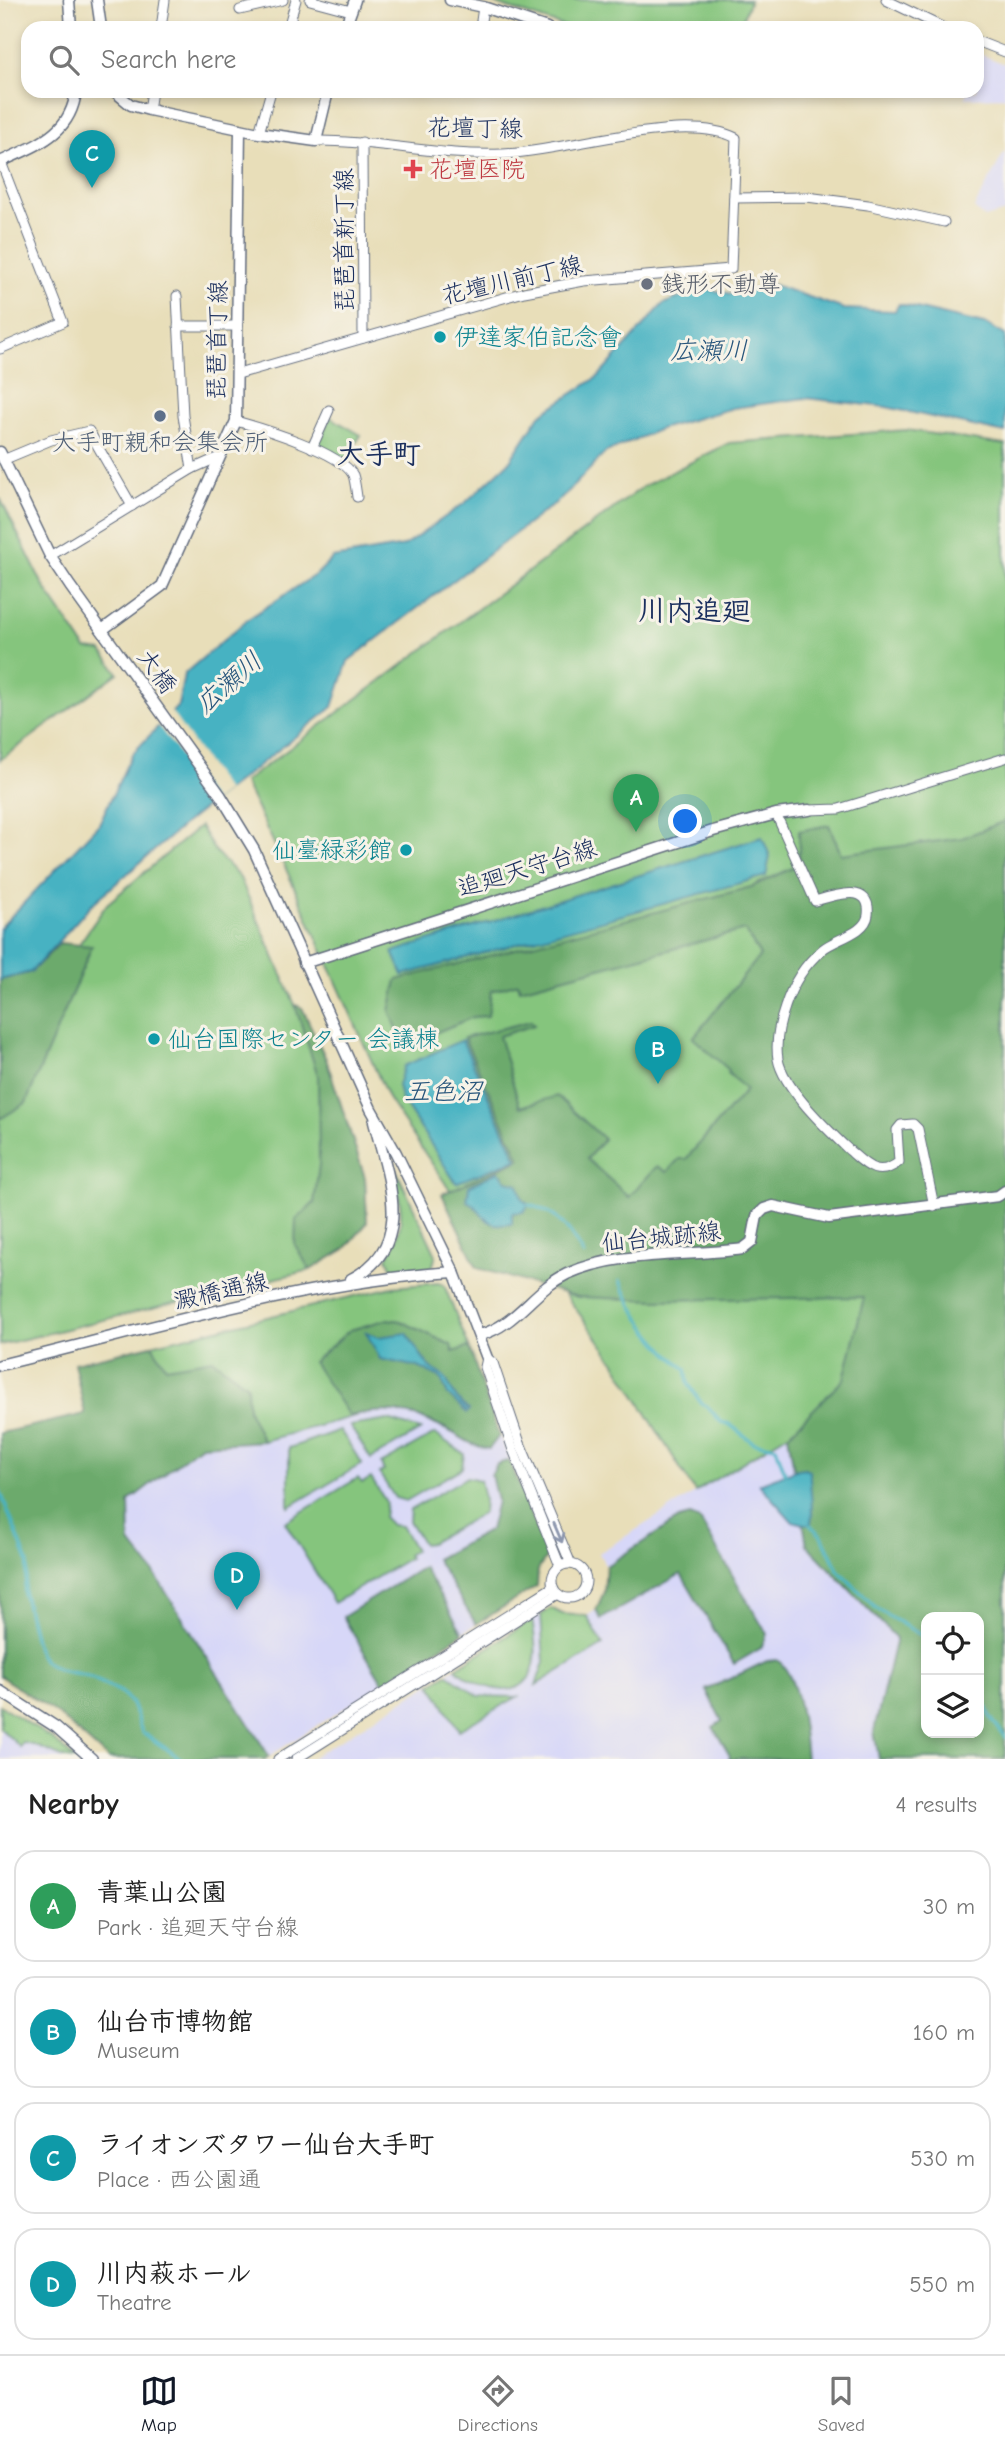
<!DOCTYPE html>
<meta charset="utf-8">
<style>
body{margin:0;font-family:"Comic Neue","Klee One",sans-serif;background:#f6f6f6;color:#222}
.controls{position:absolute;right:21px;bottom:21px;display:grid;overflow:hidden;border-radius:14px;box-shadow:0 4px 10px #0003}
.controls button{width:63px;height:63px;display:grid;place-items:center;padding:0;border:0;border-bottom:2px solid #e0e0e0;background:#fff;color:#222;font:35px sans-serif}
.you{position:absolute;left:686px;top:822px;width:24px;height:24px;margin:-18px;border:5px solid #fff;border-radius:50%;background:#1a73e8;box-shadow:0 0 0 10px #1a73e833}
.badge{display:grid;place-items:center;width:46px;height:46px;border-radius:50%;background:#111827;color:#fff;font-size:23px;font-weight:700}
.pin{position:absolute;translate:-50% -58px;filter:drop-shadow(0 2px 4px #0008)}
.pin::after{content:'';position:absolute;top:37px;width:24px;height:21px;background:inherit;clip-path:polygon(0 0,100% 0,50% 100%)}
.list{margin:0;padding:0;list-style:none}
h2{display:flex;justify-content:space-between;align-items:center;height:91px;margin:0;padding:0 28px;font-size:30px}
h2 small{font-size:23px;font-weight:400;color:#767676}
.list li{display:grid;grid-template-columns:46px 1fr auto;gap:21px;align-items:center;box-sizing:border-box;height:112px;margin:0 14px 14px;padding:0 14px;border:2px solid #e0e0e0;border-radius:21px}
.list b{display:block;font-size:26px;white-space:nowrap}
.list p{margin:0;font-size:23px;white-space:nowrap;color:#767676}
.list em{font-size:23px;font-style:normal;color:#767676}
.icon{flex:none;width:38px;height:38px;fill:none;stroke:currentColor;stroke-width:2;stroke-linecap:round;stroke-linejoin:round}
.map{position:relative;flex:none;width:1005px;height:1759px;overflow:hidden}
.search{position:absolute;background:#fff;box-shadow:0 4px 10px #0003;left:21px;right:21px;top:21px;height:77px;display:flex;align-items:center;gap:18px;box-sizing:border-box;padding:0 24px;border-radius:21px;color:#767676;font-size:26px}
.sheet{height:595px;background:#fff}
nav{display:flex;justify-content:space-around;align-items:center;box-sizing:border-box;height:98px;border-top:2px solid #e0e0e0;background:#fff;font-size:19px;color:#767676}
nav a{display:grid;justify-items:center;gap:4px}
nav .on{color:#111827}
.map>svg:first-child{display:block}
.built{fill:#d7d7f8}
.green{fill:#85c57d;stroke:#507a6e;stroke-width:2}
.forest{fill:#6caa6c;stroke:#446c65;stroke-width:2;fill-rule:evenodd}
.water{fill:#46b2c2;stroke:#307090;stroke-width:2}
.pier{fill:#e8deb9}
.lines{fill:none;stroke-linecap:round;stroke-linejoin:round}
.stream{stroke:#46b2c2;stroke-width:3.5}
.minor-casing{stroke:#636c7e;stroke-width:11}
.tertiary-casing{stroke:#636c7e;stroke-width:13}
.minor{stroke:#fff;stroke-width:9}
.tertiary{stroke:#fff;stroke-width:10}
.oneway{stroke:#8d97ae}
.health-dot{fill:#e0444e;stroke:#f7f3e8;stroke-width:2.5}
.worship-dot{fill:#6b7280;stroke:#f7f3e8;stroke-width:2.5}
.culture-dot{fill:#0f9aa8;stroke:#f7f3e8;stroke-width:2.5}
.service-dot{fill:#5c6f8a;stroke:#f7f3e8;stroke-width:2.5}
.labels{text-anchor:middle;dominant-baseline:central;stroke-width:6;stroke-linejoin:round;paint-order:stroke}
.street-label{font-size:24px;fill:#1b2f5e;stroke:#f7f3e8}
.health-label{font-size:24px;fill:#be3a42;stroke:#f7f3e8;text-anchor:start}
.worship-label{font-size:24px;fill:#5b616d;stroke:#f7f3e8;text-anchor:start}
.culture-label{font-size:24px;fill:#0d838f;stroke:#f7f3e8;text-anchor:start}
.service-label{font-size:24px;fill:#4e5e75;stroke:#f7f3e8}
.water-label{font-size:26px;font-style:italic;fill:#28567c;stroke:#f7f3e8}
.quarter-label{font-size:28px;font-weight:bold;fill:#1b2f5e;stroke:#f7f3e8}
</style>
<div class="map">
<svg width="1005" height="1759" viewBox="0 0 1005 1759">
<rect width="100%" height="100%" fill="#f7f3e8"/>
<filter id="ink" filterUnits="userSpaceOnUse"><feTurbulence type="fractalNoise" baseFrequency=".0143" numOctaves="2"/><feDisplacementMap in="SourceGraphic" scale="14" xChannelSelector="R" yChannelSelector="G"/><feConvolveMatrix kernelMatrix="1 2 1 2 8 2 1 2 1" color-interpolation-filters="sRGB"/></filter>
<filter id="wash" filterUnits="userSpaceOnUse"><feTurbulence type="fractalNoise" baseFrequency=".00686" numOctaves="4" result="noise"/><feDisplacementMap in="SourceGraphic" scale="28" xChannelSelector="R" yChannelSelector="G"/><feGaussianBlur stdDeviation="1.57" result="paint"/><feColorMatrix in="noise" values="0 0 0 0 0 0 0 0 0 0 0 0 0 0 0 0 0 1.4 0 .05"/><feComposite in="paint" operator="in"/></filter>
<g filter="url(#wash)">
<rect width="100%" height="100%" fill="#e8deb9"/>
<g class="built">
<path d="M982,55L1005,64V97L965,98L968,91H977V68Z"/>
<path d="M1005,151V212L985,218L974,208Z"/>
<path d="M74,1363L263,1441L381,1409L418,1417L459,1436L493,1418L530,1512L436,1559L476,1624L265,1759H108L56,1713L0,1676V1433L85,1414Z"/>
<path d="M788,1435L807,1545L897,1638L874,1731L879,1759H310L551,1608L562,1614L587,1616L596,1610L604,1592L606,1566L599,1553Z"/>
<path d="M0,1705L51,1738L75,1759H0Z"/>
</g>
<g class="green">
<path d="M484,0H750L743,18L728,28H569Z"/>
<path d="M330,417L361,435L344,462L317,446Z"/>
<path d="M907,430L1005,445V1174L464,1211L389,1100L282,860L244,782L644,486L729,443Z"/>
<path d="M0,498L43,585L86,649L102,651L118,673L0,760Z"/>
<path d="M200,826L214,850L240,878L295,1005L302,1008L326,1059L365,1178L367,1223L345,1249L310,1270L0,1345V1052L5,1050L107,904Z"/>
<path d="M396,1170L436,1255L432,1268L393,1271L387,1258C407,1226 402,1208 394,1173Z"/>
<path d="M921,1256L841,1401L695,1492L614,1361L559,1286Z"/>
<path d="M439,1283L444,1285L469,1347L459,1436L419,1417L381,1409L263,1441L211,1436L118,1353L392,1287Z"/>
<path d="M388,1420L421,1430L371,1459L350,1426Z"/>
<path d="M340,1430L362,1464L289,1507V1448Z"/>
<path d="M435,1434L464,1454L462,1468L406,1501L395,1498L379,1473L384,1471L381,1464Z"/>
<path d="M467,1477L480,1480L484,1498L483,1513L430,1543L423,1544L409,1521L410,1510Z"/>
<path d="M358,1478L362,1483L371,1478L386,1502L384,1518L391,1525L401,1526L415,1550L407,1555L409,1558L334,1603L285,1522Z"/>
<path d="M551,1608L562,1614L587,1616L603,1645L536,1685L544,1662L541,1615Z"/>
<path d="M532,1620C535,1636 539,1661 530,1676C514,1703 472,1685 456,1668Z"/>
<path d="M447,1674L479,1696L517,1697L459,1730L431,1684Z"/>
<path d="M0,1705L51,1738L75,1759C56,1759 43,1745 23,1743L20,1747L0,1728Z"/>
</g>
<g class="forest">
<path d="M1005,821V1759H879L874,1731L896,1638L807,1545L788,1435L844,1379L864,1297L656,1300L578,1297L477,1268L442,1194L520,1159L464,1038L531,1021L534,1025L499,1036L520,1107L557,1096L604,1139L587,1159L629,1197L657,1166L667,1172L679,1159H686L746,1090L728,1073L729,1070L693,1038L760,956L745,930L520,989L518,983L491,991L488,1016L473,1017L404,1046L390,1011L397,980L751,887L799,865V831L829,825L841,854L962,838ZM926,1617H979V1733H926Z"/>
<path d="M60,943L92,946L26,1103L0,1119V980L31,972Z"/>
<path d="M295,1005L302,1008L326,1059L365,1178L367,1223L345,1249L310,1270L295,1245L296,1220L314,1203L319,1165L318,1076Z"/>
<path d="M388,1319L401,1321L451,1345L453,1352L469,1347L499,1436L489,1449C470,1446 462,1437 445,1428C411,1410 386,1408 349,1416L313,1362L350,1330Z"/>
<path d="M152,1345L166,1367L213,1359L247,1385L248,1410L263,1441L201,1445L129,1501L130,1542L154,1573L269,1756L265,1759H108L56,1713L0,1676V1433L85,1414L74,1363Z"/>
<path d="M507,1461L511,1464L547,1556L538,1570L537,1586L476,1624L436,1559L490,1530L497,1501L491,1475L497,1464Z"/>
<path d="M690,1516L700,1520L767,1634L761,1648L734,1664L681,1574L601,1619L596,1610L604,1592L606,1566L679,1519Z"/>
<path d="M423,1567L463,1633L383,1683L343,1617Z"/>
<path d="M777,1660C799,1675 804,1734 806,1759H729L730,1756L713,1727L722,1721L706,1690L767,1661Z"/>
</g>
<g class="water">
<path d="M771,284L844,309L895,311L899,304L988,325L1005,335V433L886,407L805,398L733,408L660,429L606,452L562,498L348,661L333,707L193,817L91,905L31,972L0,980V928L99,824L132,754L178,706L184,674L248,619L318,573L333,558L404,546L466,502L509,462L540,415L599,376L663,304L702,288L738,295Z"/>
<path d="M762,837L770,856L766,876L403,975L393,952Z"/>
<path d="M462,1040L517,1159L456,1183L401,1098L398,1085L404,1066Z"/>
<path d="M499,1171L507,1181L518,1184L522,1199L529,1205L523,1212L512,1213V1224C480,1229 485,1209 467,1201L469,1186Z"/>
<path d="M366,1332L378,1337L407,1333C413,1345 421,1354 428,1365C432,1371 442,1372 446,1379C452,1391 457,1402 469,1410L467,1413L448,1395L440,1377L418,1367L380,1359Z"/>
<path d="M798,1469L806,1468L810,1472C809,1485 815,1517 810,1525L792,1521L759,1484Z"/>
</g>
<path class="pier" d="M170,710L227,791L214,801L157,724Z"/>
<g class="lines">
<g class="stream">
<path d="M529,1205C558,1211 570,1231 584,1255"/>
<path d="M620,1281C635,1316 655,1345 686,1369L688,1383L701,1403L707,1406L721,1422L729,1424L754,1443L776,1447L785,1473"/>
<path d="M0,1491L28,1563L24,1595L37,1649L43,1660L59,1670L85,1675L121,1692L132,1704L142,1732L181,1759"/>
<path d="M810,1525L822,1536L838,1570L877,1609L926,1638"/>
<path d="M979,1688L990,1717L1005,1737"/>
</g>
</g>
</g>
<g filter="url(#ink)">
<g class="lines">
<g class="minor-casing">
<g id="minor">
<path d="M310,0L351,11"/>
<path d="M886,0L944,28"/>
<path d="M240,10L283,0"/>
<path d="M161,28L165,0"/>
<path d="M288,28L296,0"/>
<path d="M480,28L483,7"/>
<path d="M977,41L1005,52"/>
<path d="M149,110L152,91"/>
<path d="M259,133L271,91"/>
<path d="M362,142L363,338"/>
<path d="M734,198L807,197L868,205L944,222"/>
<path d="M177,296L183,416L192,469"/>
<path d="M178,326H238"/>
<path d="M0,349L63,322L1,162"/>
<path d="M238,374L524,292L584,281L731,269L736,138C683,111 564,152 503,154C441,157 379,140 316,141"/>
<path d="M236,421C261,428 341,452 353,475C355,481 356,490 357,497"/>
<path d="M312,448L329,410"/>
<path d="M3,460L51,440L89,431L132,506"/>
<path d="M50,556L192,469L219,457"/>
<path d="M809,810L839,809L1005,758"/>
<path d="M776,814L815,901C832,896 872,881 868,915C866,933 835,939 823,949C805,964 792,985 785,1007C779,1024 775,1041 778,1059C783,1088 829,1131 850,1151C867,1166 878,1178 899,1162L897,1130L901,1125L913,1124L918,1129L934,1206"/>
<path d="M487,1358L493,1363L520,1443L571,1564"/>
<path d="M487,1358L485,1367L512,1447L560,1566"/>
<circle cx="569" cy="1581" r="17"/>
<path d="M278,1759L553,1587"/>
<path d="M296,1759L558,1594"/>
</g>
</g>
<g class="tertiary-casing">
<g id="tertiary">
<path d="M69,0L71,28"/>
<path d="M97,0L101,28"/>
<path d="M450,0L483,7L547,28"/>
<path d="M345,28L355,0"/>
<path d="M114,91L131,105L149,110L259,133L316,141L328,91"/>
<path d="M0,162C36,145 71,135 76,91"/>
<path d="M0,452L50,556L70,586L221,796L254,850L371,1109L396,1153L454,1272L487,1358"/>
<path d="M102,630L162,586L236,421L240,129"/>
<path d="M304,963L713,831L776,814L809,810"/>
<path d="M351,1279C417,1246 388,1177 374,1122"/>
<path d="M480,1335C517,1325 533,1290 567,1274C621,1250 685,1257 743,1249L752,1242L757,1216L764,1209L773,1206L829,1218L998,1196L1005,1191"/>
<path d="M0,1365C150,1329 300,1282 454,1272"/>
<path d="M0,1691L56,1727L92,1759"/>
</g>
</g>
<use href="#minor" class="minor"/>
<use href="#tertiary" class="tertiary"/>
</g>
<defs><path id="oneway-shaft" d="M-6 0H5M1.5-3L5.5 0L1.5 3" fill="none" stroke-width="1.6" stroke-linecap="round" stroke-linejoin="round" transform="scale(1.75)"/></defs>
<use class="oneway" href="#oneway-shaft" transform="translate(558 1533) rotate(67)"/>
</g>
<path class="health-dot" d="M409.5 158.5h7v7h7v7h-7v7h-7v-7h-7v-7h7z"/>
<circle class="worship-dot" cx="647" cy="284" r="7"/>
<g class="culture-dot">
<circle cx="440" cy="337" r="7"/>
<circle cx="406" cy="850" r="7"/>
<circle cx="154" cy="1039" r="7"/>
</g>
<circle class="service-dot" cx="160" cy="416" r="7"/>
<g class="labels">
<g class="street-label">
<text transform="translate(475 128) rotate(1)">花壇丁線</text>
<text transform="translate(344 240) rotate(-90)">琵琶首新丁線</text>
<text transform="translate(512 280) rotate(-13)">花壇川前丁線</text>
<text transform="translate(217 340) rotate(-89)">琵琶首丁線</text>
<text transform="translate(157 671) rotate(54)">大橋</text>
<text transform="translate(527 868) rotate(-17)">追廻天守台線</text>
<text transform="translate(661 1237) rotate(-6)">仙台城跡線</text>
<text transform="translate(221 1291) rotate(-13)">澱橋通線</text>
</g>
<g class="health-label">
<text x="429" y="169">花壇医院</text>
</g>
<g class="worship-label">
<text x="661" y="284">銭形不動尊</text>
</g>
<g class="culture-label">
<text x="454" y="337">伊達家伯記念會</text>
<text x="392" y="850" text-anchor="end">仙臺緑彩館</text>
<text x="168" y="1039">仙台国際センター 会議棟</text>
</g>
<g class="service-label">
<text x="160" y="442">大手町親和会集会所</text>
</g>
<g class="water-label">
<text x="709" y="351">広瀬川</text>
<text transform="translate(229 683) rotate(-41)">広瀬川</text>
<text x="443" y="1092">五色沼</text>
</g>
<g class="quarter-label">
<text x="379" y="454">大手町</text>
<text x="694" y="611">川内追廻</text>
</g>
</g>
</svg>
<div class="controls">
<button><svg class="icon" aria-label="locate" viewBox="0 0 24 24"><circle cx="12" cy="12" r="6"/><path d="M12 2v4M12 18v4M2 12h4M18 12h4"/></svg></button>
<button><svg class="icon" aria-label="layers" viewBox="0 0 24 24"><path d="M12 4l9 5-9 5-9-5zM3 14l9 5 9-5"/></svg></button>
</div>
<div class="you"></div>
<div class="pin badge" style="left:636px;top:832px;background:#2e9e5b">A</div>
<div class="pin badge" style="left:658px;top:1084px;background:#0f9aa8">B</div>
<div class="pin badge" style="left:92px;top:188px;background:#0f9aa8">C</div>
<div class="pin badge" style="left:237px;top:1610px;background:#0f9aa8">D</div>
<div class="search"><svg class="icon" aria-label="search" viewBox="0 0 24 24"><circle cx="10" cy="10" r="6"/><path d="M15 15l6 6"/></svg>Search here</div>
</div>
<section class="sheet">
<h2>Nearby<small>4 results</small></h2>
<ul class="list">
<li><span class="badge" style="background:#2e9e5b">A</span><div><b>青葉山公園</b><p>Park · 追廻天守台線</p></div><em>30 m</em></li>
<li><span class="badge" style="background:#0f9aa8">B</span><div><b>仙台市博物館</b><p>Museum</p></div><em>160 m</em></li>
<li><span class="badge" style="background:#0f9aa8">C</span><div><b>ライオンズタワー仙台大手町</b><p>Place · 西公園通</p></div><em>530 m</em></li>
<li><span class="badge" style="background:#0f9aa8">D</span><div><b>川内萩ホール</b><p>Theatre</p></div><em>550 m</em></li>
</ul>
</section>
<nav>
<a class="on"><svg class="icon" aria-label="map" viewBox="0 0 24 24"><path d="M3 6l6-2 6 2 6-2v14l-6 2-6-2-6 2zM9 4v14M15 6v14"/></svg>Map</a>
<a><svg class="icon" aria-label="directions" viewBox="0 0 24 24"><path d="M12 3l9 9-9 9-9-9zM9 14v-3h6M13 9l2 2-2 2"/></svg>Directions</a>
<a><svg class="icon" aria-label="saved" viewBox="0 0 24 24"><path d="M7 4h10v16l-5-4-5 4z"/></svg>Saved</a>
</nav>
